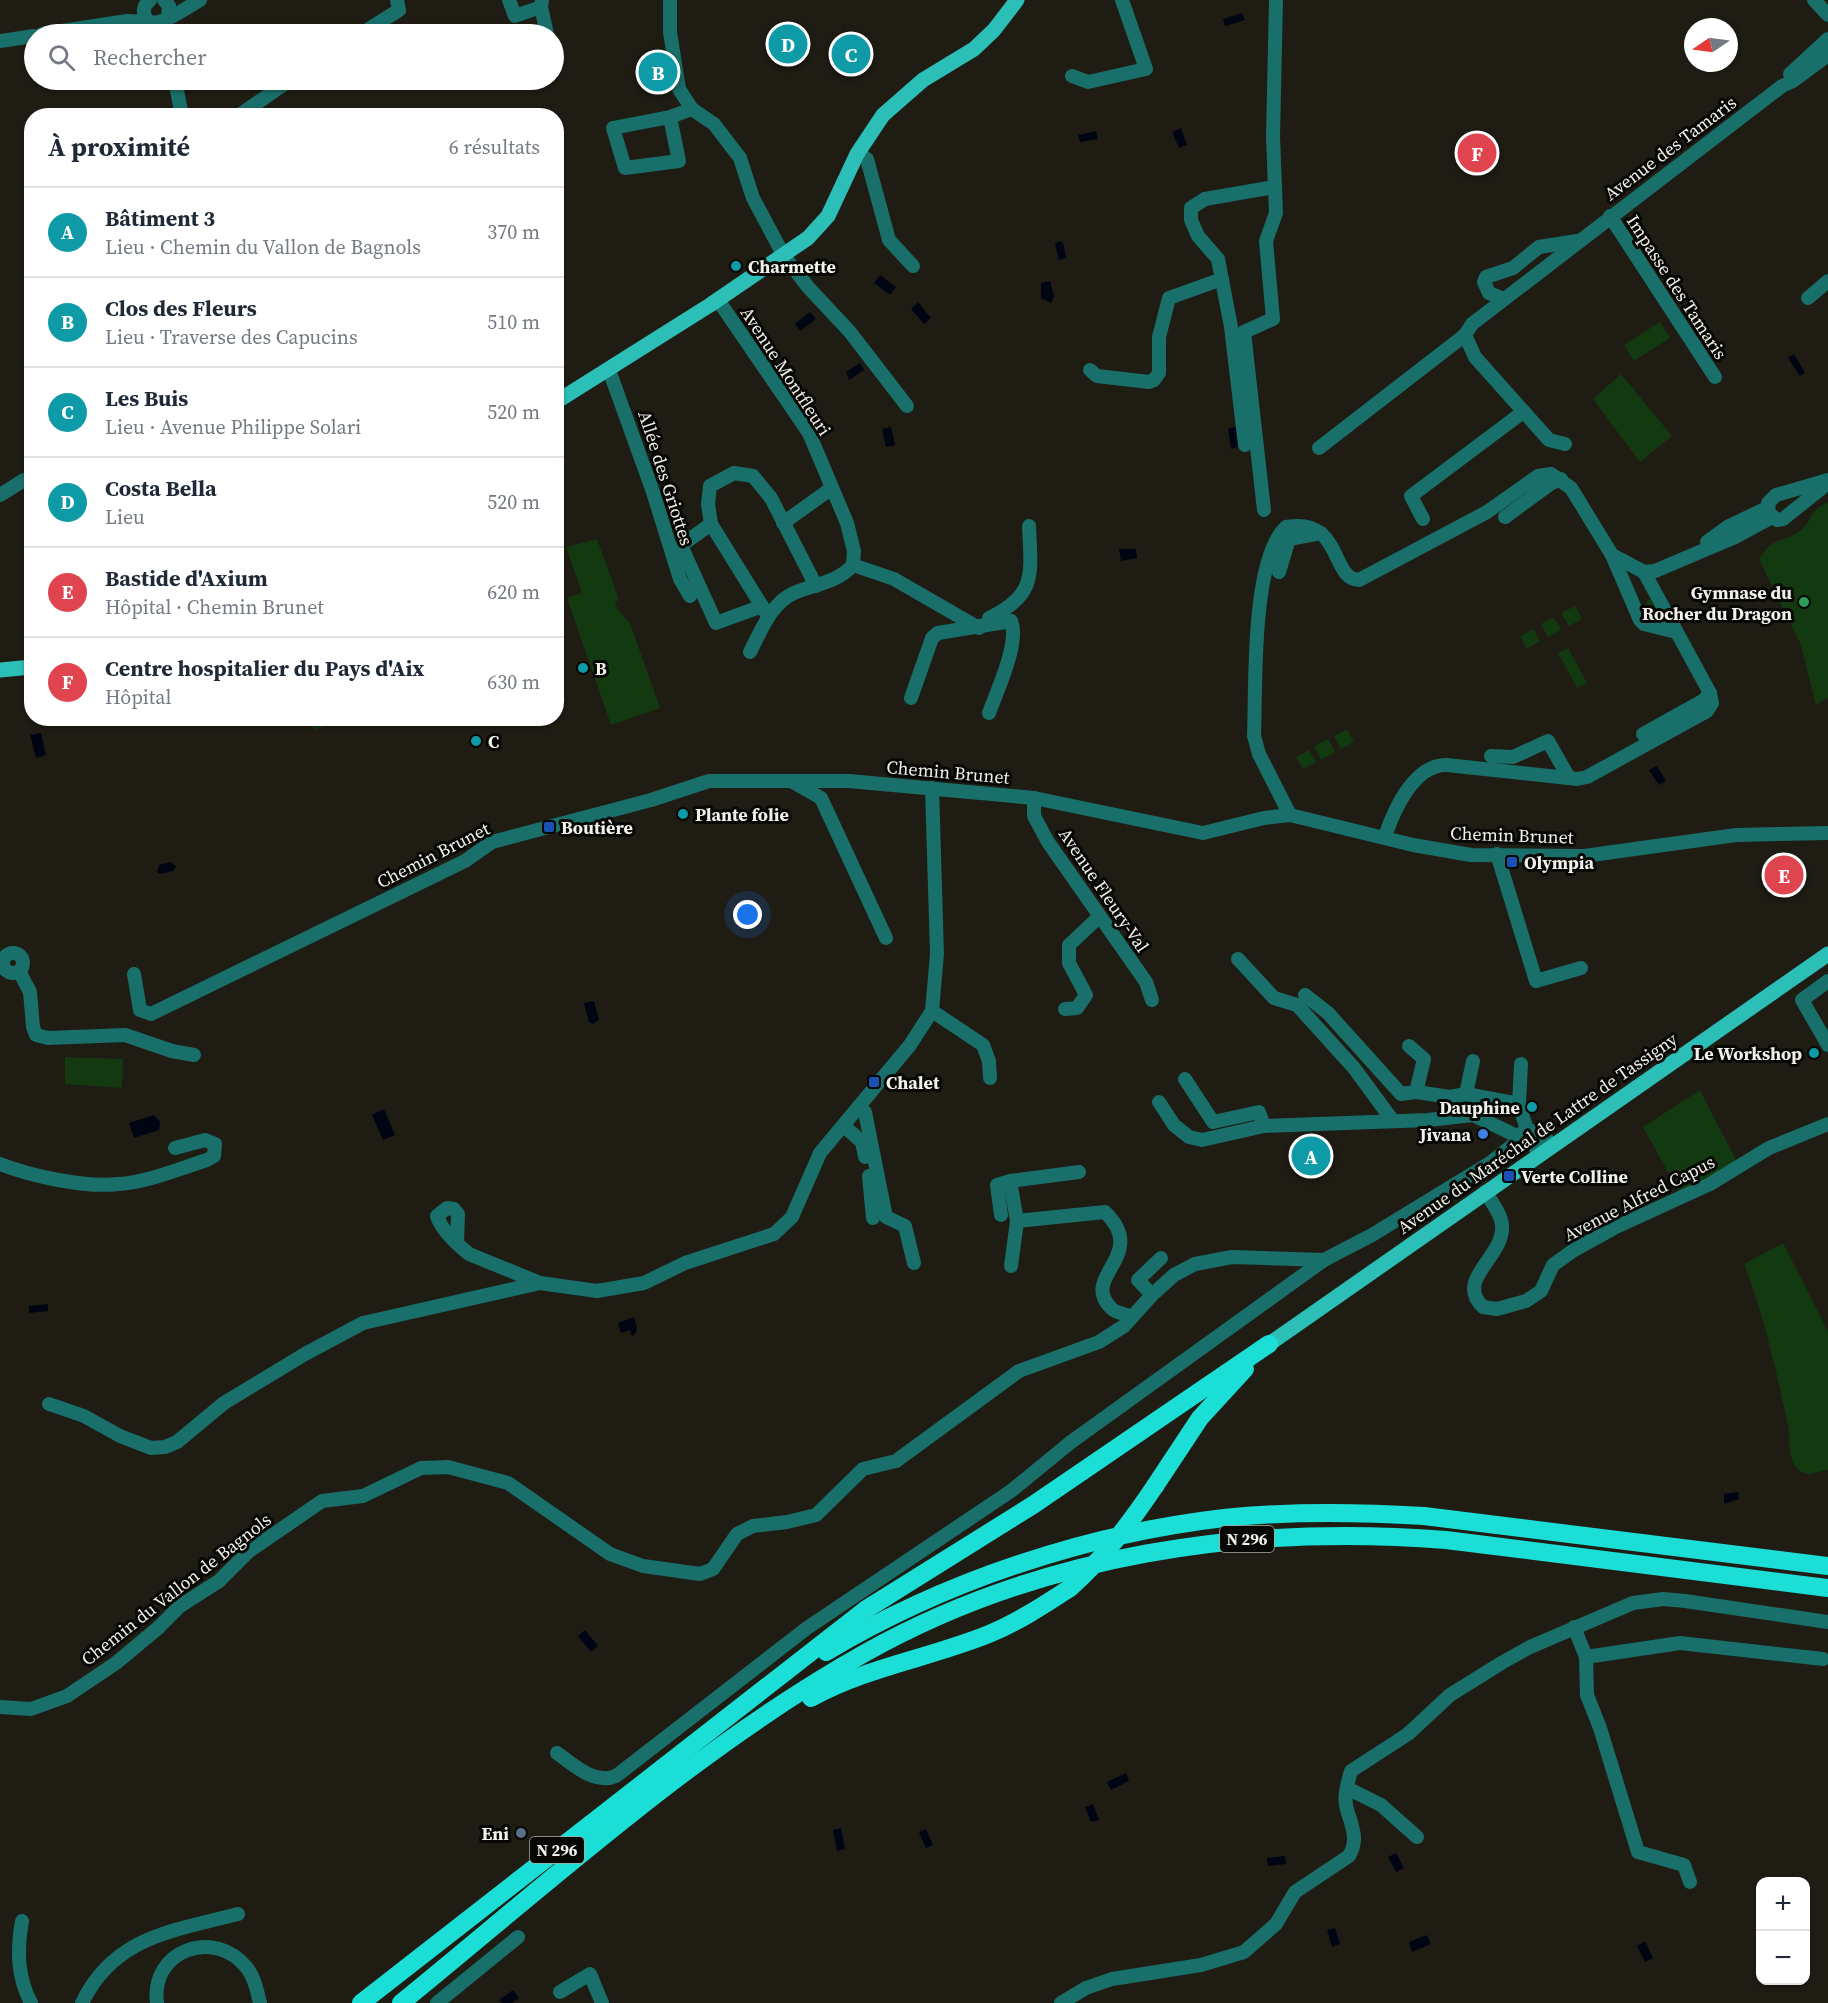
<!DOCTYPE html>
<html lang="fr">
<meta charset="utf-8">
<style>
body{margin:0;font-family:"Source Serif 4",serif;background:#f2f2f3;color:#1f2937}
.controls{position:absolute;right:18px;bottom:18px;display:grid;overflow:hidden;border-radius:12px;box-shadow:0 2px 4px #0004}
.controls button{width:54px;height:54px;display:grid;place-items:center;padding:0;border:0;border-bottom:2px solid #e0e1e3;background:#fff;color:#1f2937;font:30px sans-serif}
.compass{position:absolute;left:1684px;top:18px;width:54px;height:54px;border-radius:50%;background:#fff;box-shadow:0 2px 4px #0004;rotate:257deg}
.you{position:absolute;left:748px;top:915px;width:21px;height:21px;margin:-15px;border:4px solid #fff;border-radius:50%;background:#1a73e8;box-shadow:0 0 0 9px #1a73e833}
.badge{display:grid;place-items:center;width:39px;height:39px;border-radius:50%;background:#ea580c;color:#fff;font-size:20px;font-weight:700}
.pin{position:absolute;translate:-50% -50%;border:3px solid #fff;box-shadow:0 2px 6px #0006}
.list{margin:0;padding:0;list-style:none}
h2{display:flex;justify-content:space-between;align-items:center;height:78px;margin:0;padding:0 24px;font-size:26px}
h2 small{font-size:20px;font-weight:400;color:#747a83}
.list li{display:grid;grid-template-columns:39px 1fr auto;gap:18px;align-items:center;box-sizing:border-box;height:90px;padding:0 24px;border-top:2px solid #e0e1e3}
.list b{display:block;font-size:22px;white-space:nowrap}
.list p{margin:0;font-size:20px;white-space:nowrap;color:#747a83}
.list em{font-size:20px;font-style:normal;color:#747a83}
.icon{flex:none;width:33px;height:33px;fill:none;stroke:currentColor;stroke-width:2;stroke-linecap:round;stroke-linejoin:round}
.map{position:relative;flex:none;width:1828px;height:2003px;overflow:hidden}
.search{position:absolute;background:#fff;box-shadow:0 2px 4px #0004;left:24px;top:24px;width:540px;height:66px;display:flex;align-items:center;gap:15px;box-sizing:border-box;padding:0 21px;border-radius:33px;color:#747a83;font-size:22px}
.panel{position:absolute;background:#fff;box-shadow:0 2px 4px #0004;left:24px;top:108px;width:540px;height:618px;border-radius:24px}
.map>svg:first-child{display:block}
.green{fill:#133911}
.water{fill:#000514}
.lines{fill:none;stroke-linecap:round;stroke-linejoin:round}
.minor{stroke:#196f6a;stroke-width:14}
.major{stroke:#2bbfb7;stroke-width:15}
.highway{stroke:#1bdfd7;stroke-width:18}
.highway-bridge{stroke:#1bdfd7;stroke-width:18}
.culture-dot{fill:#0f9aa8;stroke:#070704;stroke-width:2}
.leisure-dot{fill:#2e9e5b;stroke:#070704;stroke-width:2}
.transit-dot{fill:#1a4fb4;stroke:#070704;stroke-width:2}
.shop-dot{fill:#3f7fe0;stroke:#070704;stroke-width:2}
.service-dot{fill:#5c6f8a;stroke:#070704;stroke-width:2}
.labels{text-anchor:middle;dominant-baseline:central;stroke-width:6;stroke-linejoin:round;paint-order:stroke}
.shield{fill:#070704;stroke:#acaaa5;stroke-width:1.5}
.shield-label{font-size:16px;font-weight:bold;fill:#f2f0ea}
.street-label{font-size:18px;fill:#f2f0ea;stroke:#070704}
.poi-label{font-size:18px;font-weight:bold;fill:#f2f0ea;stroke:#070704;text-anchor:start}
</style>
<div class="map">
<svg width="1828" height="2003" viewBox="0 0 1828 2003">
<rect width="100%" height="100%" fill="#1e1c13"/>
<g class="green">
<path d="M1660,322L1670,338L1634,361L1624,345Z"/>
<path d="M1621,374L1672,436L1640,462L1593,399Z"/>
<path d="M1828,502V698L1816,705L1801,645L1759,559C1774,534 1785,544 1802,529C1814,519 1806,513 1828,502Z"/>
<path d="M597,539L619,600L615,602L617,609L630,623L660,708L611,725L567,598L582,593L566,547Z"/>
<path d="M1650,599L1662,620V623L1649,619L1645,611L1647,601Z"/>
<path d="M1575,606L1582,619L1569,626L1561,613Z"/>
<path d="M1554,617L1561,630L1548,637L1541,624Z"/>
<path d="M1533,629L1540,641L1527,649L1520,636Z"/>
<path d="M1568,648L1587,683L1577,688L1558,653Z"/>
<path d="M348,719L314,730L309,719L348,718Z"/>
<path d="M1347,729L1354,742L1341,749L1334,736Z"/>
<path d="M1328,739L1335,752L1321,760L1314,746Z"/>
<path d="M1309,750L1316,762L1303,769L1296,757Z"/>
<path d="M65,1057L123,1059L122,1088L65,1084Z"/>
<path d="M1700,1090L1737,1162L1679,1192L1643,1127Z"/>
<path d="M1783,1243L1828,1331V1470L1809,1474L1801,1472C1785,1458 1792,1443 1788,1425C1776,1370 1764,1316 1744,1264Z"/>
</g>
<g class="water">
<path d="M1242,13L1245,20L1225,26L1223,19Z"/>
<path d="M1181,128L1187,145L1179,148L1172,132Z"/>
<path d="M1096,131L1098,139L1080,142L1078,135Z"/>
<path d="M1059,241L1063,243L1066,258L1059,260L1055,244Z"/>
<path d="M880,275L896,287L890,295L874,283Z"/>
<path d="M1050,281L1054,296L1051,303L1041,298V283Z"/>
<path d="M918,302L931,318L924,324L911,309Z"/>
<path d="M810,312L816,319L800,331L795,324Z"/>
<path d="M1794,354L1805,373L1800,376L1788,358Z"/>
<path d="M860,363L864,370L849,380L846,372Z"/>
<path d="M891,427L895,445L886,447L882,429Z"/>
<path d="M1238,427L1240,446L1231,449L1228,428Z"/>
<path d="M1119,549H1136L1137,558L1121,561Z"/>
<path d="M41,733L46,755L36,758L30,735Z"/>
<path d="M1657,766L1666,781L1659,785L1649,770Z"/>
<path d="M170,862L176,866L173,871L160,874L157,872L159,865Z"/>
<path d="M594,1001L599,1020L593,1024L589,1022L584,1003Z"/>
<path d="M384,1109L395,1135L383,1140L372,1115Z"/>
<path d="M154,1115L160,1122L159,1130L134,1138L129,1123Z"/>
<path d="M48,1304V1311L29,1313V1306Z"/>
<path d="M634,1317C636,1325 640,1331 632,1337L630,1330L621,1333L618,1323Z"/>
<path d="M1738,1492L1739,1499L1724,1504V1494Z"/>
<path d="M585,1630L598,1646L591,1652L578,1636Z"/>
<path d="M1126,1773L1129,1781L1111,1790L1107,1782Z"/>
<path d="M1093,1804L1099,1820L1091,1822L1085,1807Z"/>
<path d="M841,1828L845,1849L837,1851L833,1830Z"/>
<path d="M926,1829L933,1845L926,1848L919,1832Z"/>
<path d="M1396,1853L1404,1868L1396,1872L1388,1857Z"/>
<path d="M1285,1856L1286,1864L1268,1866L1267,1858Z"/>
<path d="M1335,1928L1340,1944L1332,1947L1327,1930Z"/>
<path d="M1427,1935L1431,1944L1412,1952L1409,1942Z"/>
<path d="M1645,1941L1653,1958L1645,1962L1637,1946Z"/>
<path d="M513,1990L519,1998L512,2003H502L499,2000Z"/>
</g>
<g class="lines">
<g class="minor">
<path d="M150,0C146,4 143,7 144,13C148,38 188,6 200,0"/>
<path d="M164,0L169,6L168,17"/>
<path d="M509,0L515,16L541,7L542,0"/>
<path d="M670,0V32L679,89L692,109L714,124L740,158L753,198L784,256L808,287L850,332L907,406"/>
<path d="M1814,0L1828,15"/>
<path d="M541,7L547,34"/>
<path d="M42,34L127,21L150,22"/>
<path d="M361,34L399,10L397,0"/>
<path d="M0,41L34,36"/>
<path d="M1790,74L1828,39"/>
<path d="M1072,76L1088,82L1146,69L1122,0"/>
<path d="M175,80L182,116"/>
<path d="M238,116L290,80"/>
<path d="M670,117L679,161L625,168L613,128L670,117L692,109"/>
<path d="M857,154L867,159L889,240L913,266"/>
<path d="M1610,216L1715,377"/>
<path d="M1808,298L1828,281"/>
<path d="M1504,299L1489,293L1484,282L1486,277L1513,268L1539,247L1577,241"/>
<path d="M718,300L809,433L847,523L854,551L853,565"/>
<path d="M609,370L653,492L680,579L690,596"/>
<path d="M1090,370L1097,376L1149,382L1154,380L1159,373V337L1169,298L1222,279"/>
<path d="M1565,444L1549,440L1475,357L1465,335L1472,324L1782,86L1793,81L1828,55"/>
<path d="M1245,445L1231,327L1218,259L1198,236L1191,220V208L1205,199L1274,187"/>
<path d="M1319,448L1465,335"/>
<path d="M1828,480L1776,495L1768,503L1769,513L1777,520L1783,519L1828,483"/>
<path d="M0,495L24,480"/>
<path d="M1264,510L1244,332L1273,319L1266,241L1276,213L1273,136L1276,0"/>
<path d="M1505,517L1550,484L1561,479"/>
<path d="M1423,519L1411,496L1523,412"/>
<path d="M783,523L832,488"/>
<path d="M711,524L683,544V550L716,623L762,606"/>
<path d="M1707,542L1729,526L1767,508"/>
<path d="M1612,555L1640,620L1644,624L1676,632"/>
<path d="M1279,572L1289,539L1321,533"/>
<path d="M1644,572L1655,571L1735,537L1772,517"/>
<path d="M768,616L711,524L708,504L710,486L734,473L753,476L771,498L816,586"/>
<path d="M989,618C1037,595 1031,574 1029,526"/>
<path d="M750,652C761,631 771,603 794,593C815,584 837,583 853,565L894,579L979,628"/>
<path d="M911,698L932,638L938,633L1011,621C1020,642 997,691 989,713"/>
<path d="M1643,734L1704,700L1710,693"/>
<path d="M1491,756L1513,757L1548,741L1569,778"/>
<path d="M793,782L821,798L886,938"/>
<path d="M1034,798V816L1048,842L1146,982L1152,1000"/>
<path d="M1290,815L1259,754L1254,736C1256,687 1251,560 1286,527C1343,517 1330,579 1359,580L1487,512L1538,476L1551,474L1571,488L1612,555L1644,572"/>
<path d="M1385,836C1394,810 1414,764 1447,765L1577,779L1587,777L1707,711L1712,703L1710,693L1644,572"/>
<path d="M1497,854L1536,981L1581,968"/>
<circle cx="13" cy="963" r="10"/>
<path d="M1238,959L1274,998L1297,1005L1354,1068L1393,1121"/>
<path d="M19,971L30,992L33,1027L36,1035L48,1038L125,1035L172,1051L194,1055"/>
<path d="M134,974L140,1010L151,1014L465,861L492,842L651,800L709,781H849L1034,798L1203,833L1264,818L1290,815L1413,845L1471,855L1584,856L1736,835L1828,833"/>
<path d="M1828,981L1802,1000L1828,1045"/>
<path d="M1305,995L1328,1013L1401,1094L1416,1092"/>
<path d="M1065,1009L1077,1008L1086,995L1069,963V945L1099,917"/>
<path d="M932,1011L983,1045L989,1061L990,1078"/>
<path d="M1409,1046L1424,1059L1416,1092L1450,1097L1466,1094"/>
<path d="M1473,1061L1466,1094L1519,1104"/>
<path d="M1185,1079L1213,1122L1259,1112L1264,1126"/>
<path d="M1159,1102L1174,1125L1189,1137L1202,1140L1264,1126L1428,1120L1473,1115L1517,1136"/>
<path d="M858,1109L865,1112L886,1217L905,1226L914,1263"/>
<path d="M844,1126L862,1142L865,1157"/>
<path d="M1539,1155L1527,1130L1538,1132L1553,1145"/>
<path d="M0,1164C31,1176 85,1188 118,1184C148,1182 178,1169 207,1160L214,1156L215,1144L205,1140L175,1148"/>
<path d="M869,1176L873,1218"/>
<path d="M1485,1192C1492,1202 1501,1214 1502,1225C1505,1257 1454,1279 1483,1307L1497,1309L1526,1301L1541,1291L1553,1265L1574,1250L1614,1228L1710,1184L1769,1148L1828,1124"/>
<path d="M1001,1215L997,1185L1010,1181"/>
<path d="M1017,1221L1010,1181L1079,1172"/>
<path d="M457,1242L458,1214L454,1209L447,1208L437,1216C441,1230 458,1245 469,1254L540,1283L597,1291L644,1283L685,1263L774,1234L792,1217L820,1153L910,1045L932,1011L937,954L932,788"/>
<path d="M1011,1266L1017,1221L1105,1212C1150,1256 1079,1276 1111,1308C1115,1313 1126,1314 1132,1317"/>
<path d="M1152,1295L1138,1280L1161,1258"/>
<path d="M49,1404L84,1416L120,1436L151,1448L165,1447L177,1442L224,1403L305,1354L363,1323L540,1283"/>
<path d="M1574,1627L1586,1657L1680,1643L1823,1659"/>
<path d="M1586,1657L1587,1695L1600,1728L1638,1852L1684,1865L1690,1882"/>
<path d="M0,1707L31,1709L67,1696L116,1663L158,1628L180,1606L219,1581L248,1552L322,1501L363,1496L421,1468L448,1467L508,1483L610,1554L643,1566L700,1574L713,1569L737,1534L753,1526L787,1522L816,1515L863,1469L896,1461L1019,1371L1099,1342L1124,1326L1152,1295L1174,1275L1195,1264L1232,1257L1324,1260L1372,1235L1490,1163L1513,1145L1517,1136L1527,1130L1519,1104L1521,1064"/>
<path d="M557,1753C574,1765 594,1785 616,1776L807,1628L1011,1491L1071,1442L1324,1260"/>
<path d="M1347,1788L1381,1805L1417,1837"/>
<path d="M22,1921C17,1950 17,1976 31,2003"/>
<path d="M560,1992L590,1974L602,2003"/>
<path d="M82,2003C114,1936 174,1931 238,1914"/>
<path d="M157,2003C150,1950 215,1927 247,1968C255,1978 257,1991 260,2003"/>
<path d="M437,2003L518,1937"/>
<path d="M1061,2003L1086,1988L1112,1979L1201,1965L1244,1952L1276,1924L1295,1892L1349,1856C1360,1837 1350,1824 1346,1805C1344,1794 1348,1782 1351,1771L1408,1734L1450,1695L1503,1662L1530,1647L1633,1603L1663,1599L1685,1601L1828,1622"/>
</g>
<g class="major">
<path d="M556,402L710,305L808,238L828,216L857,154L883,115L923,80L974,49L994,30L1017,0"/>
<path d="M0,670L32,667"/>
<path d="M1269,1344L1828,954"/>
</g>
<g class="highway">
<path d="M1155,1486L1200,1418L1245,1369"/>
<path d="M826,1652C945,1581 1086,1534 1224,1518C1291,1511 1357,1512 1424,1516L1828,1566"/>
<path d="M811,1698C867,1667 930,1658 989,1634C1018,1622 1044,1605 1070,1588"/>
<path d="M361,2003L865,1610L1033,1505L1269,1344"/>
<path d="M401,2003C551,1881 696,1748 865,1653C1041,1554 1247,1524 1446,1540L1828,1588"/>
</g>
<path class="highway-bridge" d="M1070,1588C1104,1558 1130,1523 1155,1486"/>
</g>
<g class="culture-dot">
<circle cx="736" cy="266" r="6"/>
<circle cx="583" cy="668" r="6"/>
<circle cx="476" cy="741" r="6"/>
<circle cx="683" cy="814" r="6"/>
<circle cx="1814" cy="1053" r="6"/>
<circle cx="1532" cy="1107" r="6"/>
</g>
<circle class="leisure-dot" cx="1804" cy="602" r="6"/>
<g class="transit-dot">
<rect x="543" y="821" width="12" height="12" rx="3"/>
<rect x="1506" y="856" width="12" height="12" rx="3"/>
<rect x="868" y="1076" width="12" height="12" rx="3"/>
<rect x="1503" y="1170" width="12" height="12" rx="3"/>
</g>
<circle class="shop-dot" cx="1483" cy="1134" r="6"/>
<circle class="service-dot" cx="521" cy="1833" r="6"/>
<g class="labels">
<g class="shield">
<rect x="1220" y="1526" width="54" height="26" rx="4.5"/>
<rect x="530" y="1837" width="54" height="26" rx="4.5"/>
</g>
<g class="shield-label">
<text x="1247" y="1539">N 296</text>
<text x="557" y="1850">N 296</text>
</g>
<g class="street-label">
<text transform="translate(1670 148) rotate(-37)">Avenue des Tamaris</text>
<text transform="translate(1677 287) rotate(57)">Impasse des Tamaris</text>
<text transform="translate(786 371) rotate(57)">Avenue Montfleuri</text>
<text transform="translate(666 478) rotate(72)">Allée des Griottes</text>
<text transform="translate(948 772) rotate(5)">Chemin Brunet</text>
<text transform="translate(1512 835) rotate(2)">Chemin Brunet</text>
<text transform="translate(433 855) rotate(-27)">Chemin Brunet</text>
<text transform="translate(1104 890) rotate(56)">Avenue Fleury-Val</text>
<text transform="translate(1537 1133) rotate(-35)">Avenue du Maréchal de Lattre de Tassigny</text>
<text transform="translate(1639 1198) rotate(-27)">Avenue Alfred Capus</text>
<text transform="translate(176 1589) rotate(-38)">Chemin du Vallon de Bagnols</text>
</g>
<g class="poi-label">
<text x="748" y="266">Charmette</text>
<text x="1792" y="592" text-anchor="end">Gymnase du<tspan x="1792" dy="21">Rocher du Dragon</tspan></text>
<text x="595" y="668">B</text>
<text x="488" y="741">C</text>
<text x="695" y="814">Plante folie</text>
<text x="561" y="827">Boutière</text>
<text x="1524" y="862">Olympia</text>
<text x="1802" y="1053" text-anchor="end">Le Workshop</text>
<text x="886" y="1082">Chalet</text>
<text x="1520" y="1107" text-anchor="end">Dauphine</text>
<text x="1471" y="1134" text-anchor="end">Jivana</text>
<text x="1521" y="1176">Verte Colline</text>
<text x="509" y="1833" text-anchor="end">Eni</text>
</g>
</g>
</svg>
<div class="controls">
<button>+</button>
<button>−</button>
</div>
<svg class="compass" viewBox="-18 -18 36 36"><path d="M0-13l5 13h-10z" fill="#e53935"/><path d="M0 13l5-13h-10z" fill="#747a83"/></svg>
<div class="you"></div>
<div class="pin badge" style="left:1311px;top:1156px;background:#0f9aa8">A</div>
<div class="pin badge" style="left:658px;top:72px;background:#0f9aa8">B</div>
<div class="pin badge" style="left:851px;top:54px;background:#0f9aa8">C</div>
<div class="pin badge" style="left:788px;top:44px;background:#0f9aa8">D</div>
<div class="pin badge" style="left:1784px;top:875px;background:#e0444e">E</div>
<div class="pin badge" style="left:1477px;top:153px;background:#e0444e">F</div>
<div class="search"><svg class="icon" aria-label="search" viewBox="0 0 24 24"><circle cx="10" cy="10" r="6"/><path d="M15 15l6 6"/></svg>Rechercher</div>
<section class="panel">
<h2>À proximité<small>6 résultats</small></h2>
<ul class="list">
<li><span class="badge" style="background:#0f9aa8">A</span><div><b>Bâtiment 3</b><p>Lieu · Chemin du Vallon de Bagnols</p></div><em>370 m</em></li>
<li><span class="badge" style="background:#0f9aa8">B</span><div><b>Clos des Fleurs</b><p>Lieu · Traverse des Capucins</p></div><em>510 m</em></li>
<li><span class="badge" style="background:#0f9aa8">C</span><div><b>Les Buis</b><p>Lieu · Avenue Philippe Solari</p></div><em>520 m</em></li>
<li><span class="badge" style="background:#0f9aa8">D</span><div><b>Costa Bella</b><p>Lieu</p></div><em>520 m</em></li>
<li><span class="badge" style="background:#e0444e">E</span><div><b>Bastide d'Axium</b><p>Hôpital · Chemin Brunet</p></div><em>620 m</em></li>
<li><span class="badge" style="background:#e0444e">F</span><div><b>Centre hospitalier du Pays d'Aix</b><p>Hôpital</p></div><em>630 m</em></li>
</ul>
</section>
</div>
